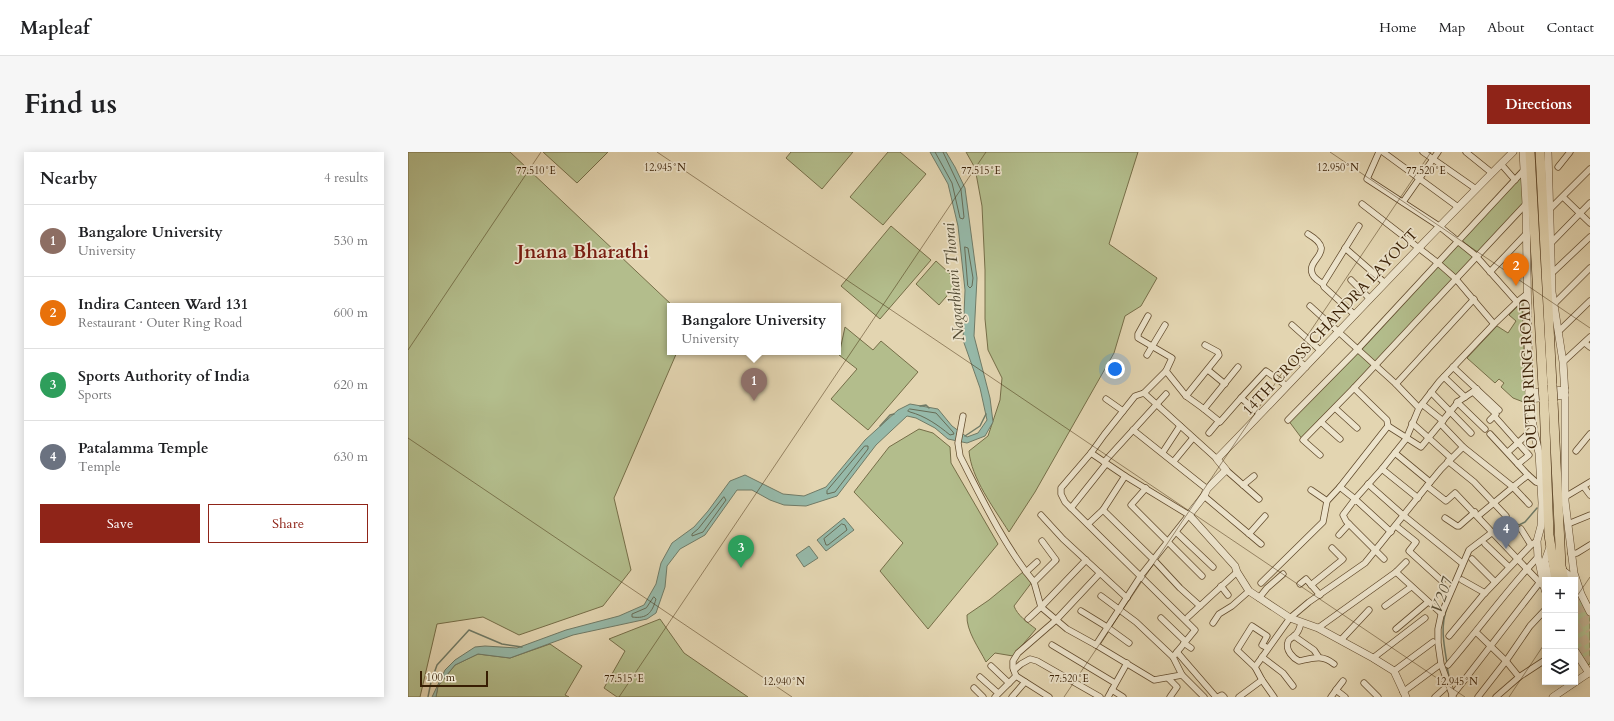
<!DOCTYPE html>
<meta charset="utf-8">
<style>
body{margin:0;font-family:Cardo,serif;background:#f6f6f6;color:#202124}
.controls{position:absolute;right:12px;bottom:12px;display:grid;overflow:hidden;border-radius:0px;box-shadow:0 2px 10px #0003}
.controls button{width:36px;height:36px;display:grid;place-items:center;padding:0;border:0;border-bottom:1px solid #e0e0e0;background:#fff;color:#202124;font:20px sans-serif}
.scale{position:absolute;left:12px;bottom:10px;width:68px;box-sizing:border-box;padding-left:4px;border:2px solid #381e03;border-top:0;font-size:11px;line-height:14px;white-space:nowrap;color:#381e03;-webkit-text-stroke:3px #ede4cc;paint-order:stroke}
.you{position:absolute;left:707px;top:217px;width:14px;height:14px;margin:-10px;border:3px solid #fff;border-radius:50%;background:#1a73e8;box-shadow:0 0 0 6px #1a73e833}
.badge{display:grid;place-items:center;width:26px;height:26px;border-radius:50%;background:#8f2418;color:#fff;font-size:13px;font-weight:700}
.pin{position:absolute;translate:-50% -33px;filter:drop-shadow(0 1px 2px #0008)}
.pin::after{content:'';position:absolute;top:21px;width:14px;height:12px;background:inherit;clip-path:polygon(0 0,100% 0,50% 100%)}
.popup{position:absolute;left:259px;top:151px;width:174px;height:52px;box-sizing:border-box;display:grid;place-content:center;border-radius:0px;background:#fff;filter:drop-shadow(0 1px 3px #0005);font-size:13px;white-space:nowrap;color:#757577}
.popup b{font-size:15px;color:#202124}
.popup::after{content:'';position:absolute;left:50%;top:100%;margin-left:-8px;border:8px solid transparent;border-top-color:#fff}
.list{margin:0;padding:0;list-style:none}
h2{display:flex;justify-content:space-between;align-items:center;height:52px;margin:0;padding:0 16px;font-size:17px}
h2 small{font-size:13px;font-weight:400;color:#757577}
.list li{display:grid;grid-template-columns:26px 1fr auto;gap:12px;align-items:center;box-sizing:border-box;height:72px;padding:0 16px;border-top:1px solid #e0e0e0}
.list b{display:block;font-size:15px;white-space:nowrap}
.list p{margin:0;font-size:13px;white-space:nowrap;color:#757577}
.list em{font-size:13px;font-style:normal;color:#757577}
.actions{display:flex;gap:8px;padding:12px 16px}
.actions a{flex:1;padding:9px 0;border:1px solid #8f2418;border-radius:0px;text-align:center;font-size:14px;color:#8f2418}
.actions .main{background:#8f2418;color:#fff}
.icon{flex:none;width:22px;height:22px;fill:none;stroke:currentColor;stroke-width:2;stroke-linecap:round;stroke-linejoin:round}
.map{position:relative;flex:none;width:1182px;height:545px;overflow:hidden;border-radius:0px}
header{display:flex;align-items:center;gap:24px;box-sizing:border-box;height:56px;padding:0 20px;background:#fff;border-bottom:1px solid #e0e0e0}
header strong{font-size:19px}
nav{display:flex;gap:22px;margin-inline-start:auto;font-size:14px}
.intro{display:flex;align-items:center;justify-content:space-between;box-sizing:border-box;height:96px;padding:0 24px}
h1{margin:0;font-size:28px}
.button{padding:10px 18px;border-radius:0px;background:#8f2418;color:#fff;font-size:14px;font-weight:700}
main{display:flex;gap:24px;padding:0 24px}
aside{flex:1;background:#fff;border-radius:0px;box-shadow:0 2px 10px #0003}
.map>svg:first-child{display:block}
.green{fill:#b3bd8c;stroke:#766e48}
.water{fill:#96b9a9;stroke:#707b67}
.lines{fill:none;stroke-linecap:round;stroke-linejoin:round}
.shore{stroke:#676c56;stroke-width:1}
.stream{stroke:#707b67;stroke-width:1.5}
.tertiary-tunnel{stroke:#c1b08e;stroke-width:7;stroke-dasharray:7 3.5;stroke-linecap:butt}
.trunk-tunnel{stroke:#c1b08e;stroke-width:9;stroke-dasharray:9 4.5;stroke-linecap:butt}
.minor-casing{stroke:#634c2e;stroke-width:7}
.tertiary-casing{stroke:#634c2e;stroke-width:8}
.trunk-casing{stroke:#381e03;stroke-width:10}
.minor{stroke:#ede4cc;stroke-width:5.5}
.tertiary{stroke:#ede4cc;stroke-width:7}
.trunk{stroke:#e3d5b1;stroke-width:9}
.trunk-bridge-casing{stroke:#381e03;stroke-width:10;stroke-linecap:butt}
.trunk-bridge{stroke:#e3d5b1;stroke-width:9}
.ticks{fill:none;stroke:#381e03;stroke-width:1;stroke-opacity:0.45}
.labels{text-anchor:middle;dominant-baseline:central;stroke-width:3.5;stroke-linejoin:round;paint-order:stroke}
.street-label{font-size:15px;fill:#381e03;stroke:#ede4cc}
.water-label{font-size:16px;font-style:italic;fill:#544c35;stroke:#ede4cc}
.district-label{font-size:19px;font-weight:bold;fill:#7a1f14;stroke:#ede4cc}
.ticks-label{font-size:10px;text-anchor:middle;fill:#381e03;stroke:#ede4cc;stroke-width:3.5;stroke-linejoin:round;paint-order:stroke}
</style>
<header>
<strong>Mapleaf</strong>
<nav><a>Home</a><a>Map</a><a>About</a><a>Contact</a></nav>
</header>
<div class="intro"><h1>Find us</h1><a class="button">Directions</a></div>
<main>
<aside>
<h2>Nearby<small>4 results</small></h2>
<ul class="list">
<li><span class="badge" style="background:#8d6e63">1</span><div><b>Bangalore University</b><p>University</p></div><em>530 m</em></li>
<li><span class="badge" style="background:#e8710a">2</span><div><b>Indira Canteen Ward 131</b><p>Restaurant · Outer Ring Road</p></div><em>600 m</em></li>
<li><span class="badge" style="background:#2e9e5b">3</span><div><b>Sports Authority of India</b><p>Sports</p></div><em>620 m</em></li>
<li><span class="badge" style="background:#6b7280">4</span><div><b>Patalamma Temple</b><p>Temple</p></div><em>630 m</em></li>
</ul>
<div class="actions"><a class="main">Save</a><a>Share</a></div>
</aside>
<div class="map">
<svg width="1182" height="545" viewBox="0 0 1182 545">
<rect width="100%" height="100%" fill="#e3d5b1"/>
<filter id="stains"><feTurbulence type="fractalNoise" baseFrequency=".005" numOctaves="4"/><feColorMatrix values="0 0 0 0 .2 0 0 0 0 .09 0 0 0 0 .02 0 0 0 .5 -.17"/></filter>
<radialGradient id="worn" r=".72"><stop offset=".6" stop-color="#630" stop-opacity="0"/><stop offset="1" stop-color="#630" stop-opacity=".3"/></radialGradient>
<g class="green">
<path d="M0,0H102L265,154H262V200H269L206,346L223,418L195,454L111,483L75,465L29,472L12,545H0Z"/>
<path d="M135,0H200L169,31Z"/>
<path d="M383,0H445L414,37L378,6Z"/>
<path d="M480,0H492L518,22L475,73L442,45Z"/>
<path d="M558,0H730L701,92L749,126L733,154L717,164L706,201L627,340L601,380C586,356 563,326 561,299L580,284L592,248L594,226L580,198L577,167V118L574,54L567,16Z"/>
<path d="M1116,18L1118,52L895,288L880,268Z"/>
<path d="M483,74L523,108L472,167L433,134Z"/>
<path d="M528,109L551,130L531,153L508,132Z"/>
<path d="M1114,150L1118,251L1105,246L1093,235L1096,231L1091,227L1087,231L1059,206L1089,174L1100,181L1108,169L1101,163Z"/>
<path d="M437,175L465,198L473,189L510,220L460,278L423,247L449,217L431,203Z"/>
<path d="M511,277L525,281L542,295L543,311L590,392L520,477L472,419L495,391L446,340L481,295Z"/>
<path d="M615,420L624,430L606,454C609,463 620,471 628,477L605,504L587,501L578,510C571,496 558,479 559,463L581,448Z"/>
<path d="M1173,448L1182,463V512L1179,513L1167,493V451Z"/>
<path d="M252,467L276,501L340,545H209L196,536L217,499L201,487Z"/>
<path d="M142,492L174,514L157,543L161,545H28L30,534L47,513L70,502L102,506Z"/>
</g>
<g class="water">
<path d="M522,0H538L547,15L557,36L569,126L566,184L582,246L585,270L577,284L559,291L540,287L527,276L508,266L499,264L468,293L429,344L398,354L376,353L362,348L344,338H329L297,383L272,397L259,414L257,435L248,461L239,467L165,483L102,506L70,502L47,513L30,534L28,545H24L37,518L47,508L67,495L77,494L109,496L158,478L211,464L236,453L248,432L253,411L264,391L286,375L300,359L322,329L337,323L375,342L396,344L418,335L457,288L490,258L502,252L530,257L544,274L559,285L570,281L579,268L572,236L555,188L557,138L550,74L540,32Z"/>
<path d="M436,366L446,378L418,399L409,388Z"/>
<path d="M401,394L410,406L396,415L388,403Z"/>
</g>
<g class="lines">
<g class="shore">
<path d="M527,0L544,31L552,66L555,67L556,65L553,38L535,0"/>
<path d="M557,95L560,96L565,126L564,134L562,136L560,134Z"/>
<path d="M502,257L528,261L545,280L546,282L542,283C530,273 517,264 502,260L500,259Z"/>
<path d="M457,294H460V297L427,340L419,342V339Z"/>
<path d="M316,345L318,348L295,380L284,384V382L290,377Z"/>
<path d="M434,372L437,373L439,378L420,393H418L416,387Z"/>
<path d="M246,445L248,447C244,461 239,467 224,465V462L238,456Z"/>
</g>
<g class="stream">
<path d="M512,254L518,253L521,256"/>
<path d="M472,274L482,263L486,262"/>
<path d="M557,284L572,274L578,262"/>
<path d="M1090,380L1107,370L1111,373L1117,370L1129,356"/>
<path d="M1068,396L1084,384"/>
<path d="M1039,511C1036,493 1032,474 1039,456"/>
<path d="M1039,515L1042,529"/>
<path d="M20,545L23,530L29,513L61,478L94,492L114,495"/>
</g>
<g class="tertiary-tunnel">
<path d="M1169,444L1182,465"/>
<path d="M1167,486L1182,512"/>
</g>
<g class="trunk-tunnel">
<path d="M1167,454L1182,479"/>
<path d="M1167,473L1182,498"/>
</g>
<g class="minor-casing">
<g id="minor">
<path d="M971,0L959,27L1031,74L1068,104L1109,150L1086,172L1031,230L1011,256L998,287L974,317L1010,346"/>
<path d="M975,0L1050,55"/>
<path d="M1015,0L1068,37"/>
<path d="M1058,0L1084,21"/>
<path d="M1093,12L1107,28"/>
<path d="M1150,15L1162,0"/>
<path d="M1155,45L1182,71"/>
<path d="M995,50L1030,0"/>
<path d="M954,52L1030,111L1047,126L1086,172"/>
<path d="M1141,58L1182,17"/>
<path d="M900,82C930,100 899,106 904,121C905,126 911,129 915,132"/>
<path d="M1143,91L1182,51"/>
<path d="M937,96L977,131"/>
<path d="M1082,120L1118,82"/>
<path d="M1144,121L1182,85"/>
<path d="M943,128L962,147"/>
<path d="M1109,150L1119,142"/>
<path d="M1146,152L1182,116"/>
<path d="M902,154L988,232L1011,256"/>
<path d="M947,163L916,135L915,132L951,74"/>
<path d="M884,173L913,199"/>
<path d="M1150,180L1182,149"/>
<path d="M1177,191L1182,195"/>
<path d="M739,203L757,173"/>
<path d="M887,206L898,215"/>
<path d="M1155,210L1182,185"/>
<path d="M1045,215L1091,258"/>
<path d="M800,218L817,232"/>
<path d="M758,219L778,244L796,257L830,215"/>
<path d="M1036,225L1057,245"/>
<path d="M988,232L1066,147"/>
<path d="M1023,240L1063,281"/>
<path d="M1065,240L1088,262L1082,268"/>
<path d="M736,241L758,219L764,206L730,186V182L740,164"/>
<path d="M778,244L811,203L810,200L797,193"/>
<path d="M833,246L858,219L879,234"/>
<path d="M698,247L715,259"/>
<path d="M1049,250L1077,277"/>
<path d="M1014,252L1035,269"/>
<path d="M927,256L949,276"/>
<path d="M796,257L812,270L833,246L852,262"/>
<path d="M555,264L550,291L552,304C573,345 597,395 626,430"/>
<path d="M1088,266L1121,303L1110,312"/>
<path d="M880,268L949,198L1116,18"/>
<path d="M913,270L932,287"/>
<path d="M1004,271L1043,306"/>
<path d="M1033,272L1055,295L1105,335L1070,364"/>
<path d="M980,274L1013,295L1051,249L1069,237"/>
<path d="M725,278L799,337"/>
<path d="M801,281L811,269"/>
<path d="M1082,282L1120,323L1105,335L1121,352"/>
<path d="M1168,299L1182,282"/>
<path d="M755,300L772,274"/>
<path d="M1100,300L1126,276"/>
<path d="M683,301L717,324L781,363L734,422L688,493L746,528L774,523L796,545"/>
<path d="M987,301L1022,330"/>
<path d="M912,303L895,288L946,236L1118,52"/>
<path d="M766,309L785,286"/>
<path d="M1040,309L1066,330L1098,364"/>
<path d="M696,310L758,242"/>
<path d="M818,318L851,347"/>
<path d="M1120,323L1128,330L1132,331"/>
<path d="M960,332L995,363L1054,411"/>
<path d="M835,333L846,324"/>
<path d="M1019,334L1033,317L1055,295"/>
<path d="M932,335L980,274L979,268L946,236"/>
<path d="M1176,335L1182,343"/>
<path d="M738,336L723,353L794,424"/>
<path d="M903,338L919,349"/>
<path d="M796,344L853,392"/>
<path d="M1157,345L1182,330"/>
<path d="M663,356L698,312"/>
<path d="M695,358L745,407L772,436L792,454"/>
<path d="M633,363L655,387L719,446"/>
<path d="M1037,366L1049,374H1051L1067,360"/>
<path d="M680,372L695,358L717,324"/>
<path d="M1160,372L1182,363"/>
<path d="M988,374L1008,390L1001,399L1034,429"/>
<path d="M1113,377L1123,393"/>
<path d="M768,380L805,415"/>
<path d="M841,382L857,364"/>
<path d="M931,383L941,372"/>
<path d="M634,389L648,408L626,430L633,455L659,477L688,493"/>
<path d="M1077,392L1101,415"/>
<path d="M1163,402L1169,401L1182,393"/>
<path d="M976,407L938,369L935,363L947,347L983,380"/>
<path d="M1064,407L1087,430"/>
<path d="M618,420L629,410"/>
<path d="M988,420L1034,462"/>
<path d="M1054,428L1077,441"/>
<path d="M853,431L915,370L919,349L932,335L947,347L974,317"/>
<path d="M892,432L898,427L912,443"/>
<path d="M903,433L934,408L935,407L924,396"/>
<path d="M813,434L820,443"/>
<path d="M693,444L728,470L765,505"/>
<path d="M851,446L859,436L875,422"/>
<path d="M977,454L1003,435"/>
<path d="M673,459L699,475L721,491"/>
<path d="M780,465L829,420"/>
<path d="M753,466L777,489"/>
<path d="M620,467L633,455L678,408"/>
<path d="M805,471L811,462L824,454L841,439"/>
<path d="M893,471C892,475 890,481 887,483C885,486 881,486 880,490C877,498 885,506 891,509C905,506 914,502 926,512"/>
<path d="M910,476L988,420L998,410"/>
<path d="M988,477L1020,450"/>
<path d="M1068,480L1098,509L1111,525"/>
<path d="M886,484L906,498L910,504"/>
<path d="M1041,484L1075,443L1123,393L1129,389"/>
<path d="M933,488L961,458"/>
<path d="M776,491L783,496"/>
<path d="M644,493L707,531"/>
<path d="M769,500L808,545"/>
<path d="M854,505L875,521L885,534"/>
<path d="M965,506L1017,466"/>
<path d="M1040,513C1071,477 1098,439 1130,405"/>
<path d="M583,514L601,531"/>
<path d="M847,515L829,498L844,474L859,484L854,493L860,496"/>
<path d="M606,518L613,512L622,507L629,509L692,545"/>
<path d="M986,519L1025,490"/>
<path d="M774,523L765,505L787,478L657,350L653,342V336L683,301L696,283L727,244L736,241L809,307"/>
<path d="M572,525L590,541"/>
<path d="M760,526L769,535L762,545"/>
<path d="M956,531L970,545"/>
<path d="M566,536L575,545"/>
<path d="M704,538L715,545"/>
<path d="M928,538L935,529"/>
<path d="M995,540L1030,514"/>
<path d="M1044,544L1132,430"/>
<path d="M587,545L608,524"/>
<path d="M604,545L617,530"/>
<path d="M641,545L608,524L605,516V509L610,501L648,468L692,421"/>
<path d="M700,545L719,511"/>
<path d="M810,545L814,543L816,545"/>
<path d="M831,545L854,528"/>
<path d="M866,545L854,528L847,515L882,466L901,450L957,411L1019,334L1038,349L1047,341L1136,435"/>
<path d="M923,545L928,538L937,545"/>
<path d="M1027,545L1036,537"/>
<path d="M1045,545L1033,512L1030,491V477L1033,463L1061,398L1082,382"/>
<path d="M1070,545L1098,509L1122,474L1137,458"/>
<path d="M1088,545L1111,525L1137,508"/>
</g>
</g>
<g class="tertiary-casing">
<g id="tertiary">
<path d="M1115,0L1118,52L1121,245L1126,280L1131,301L1134,351L1133,374L1129,389L1130,405L1137,438"/>
<path d="M1140,0L1144,140L1155,210L1157,243V349L1166,421L1173,442L1182,460"/>
<path d="M1121,241L1157,238"/>
<path d="M1122,247L1157,243"/>
<path d="M1154,418L1162,424L1163,428"/>
<path d="M1141,428L1137,409L1142,395"/>
<path d="M1167,499L1181,521"/>
<path d="M998,545L986,519L965,506L910,476L882,466L841,439L829,420L827,414L781,363L796,344L799,337L818,318L809,307C908,205 1004,100 1105,0"/>
<path d="M1145,545L1182,520"/>
</g>
</g>
<g class="trunk-casing">
<g id="trunk">
<path d="M1122,0L1135,235"/>
<path d="M1132,0L1144,233"/>
<path d="M1136,248L1141,383L1148,428"/>
<path d="M1145,249L1153,414L1156,428"/>
</g>
</g>
<use href="#minor" class="minor"/>
<use href="#tertiary" class="tertiary"/>
<use href="#trunk" class="trunk"/>
<g class="trunk-bridge-casing">
<g id="trunk-bridge">
<path d="M1144,233L1145,249"/>
<path d="M1135,235L1136,248"/>
</g>
</g>
<use href="#trunk-bridge" class="trunk-bridge"/>
</g>
<path class="ticks" d="M249,0L1057,545M922,0L1182,176M0,198L133,0M0,286L384,545M1167,447L1182,425M211,545L578,0M656,545L1023,0M1101,545L1137,491"/>
<g class="labels">
<g class="street-label">
<text transform="translate(922 170) rotate(-47)">14TH CROSS CHANDRA LAYOUT</text>
<text transform="translate(1120 222) rotate(-93)">OUTER RING ROAD</text>
</g>
<g class="water-label">
<text transform="translate(546 130) rotate(-95)">Nagarbhavi Thorai</text>
<text transform="translate(1034 443) rotate(-71)">V207</text>
</g>
<g class="district-label">
<text x="175" y="100">Jnana Bharathi</text>
</g>
</g>
<g class="ticks-label">
<text x="257" y="19">12.945°N</text>
<text x="930" y="19">12.950°N</text>
<text x="128" y="22">77.510°E</text>
<text x="573" y="22">77.515°E</text>
<text x="1018" y="22">77.520°E</text>
<text x="216" y="530">77.515°E</text>
<text x="661" y="530">77.520°E</text>
<text x="376" y="533">12.940°N</text>
<text x="1049" y="533">12.945°N</text>
</g>
<rect width="100%" height="100%" filter="url(#stains)"/>
<rect width="100%" height="100%" fill="url(#worn)"/>
</svg>
<div class="controls">
<button>+</button>
<button>−</button>
<button><svg class="icon" aria-label="layers" viewBox="0 0 24 24"><path d="M12 4l9 5-9 5-9-5zM3 14l9 5 9-5"/></svg></button>
</div>
<div class="scale">100 m</div>
<div class="you"></div>
<div class="pin badge" style="left:346px;top:249px;background:#8d6e63">1</div>
<div class="popup"><b>Bangalore University</b>University</div>
<div class="pin badge" style="left:1108px;top:134px;background:#e8710a">2</div>
<div class="pin badge" style="left:333px;top:416px;background:#2e9e5b">3</div>
<div class="pin badge" style="left:1098px;top:397px;background:#6b7280">4</div>
</div>
</main>
